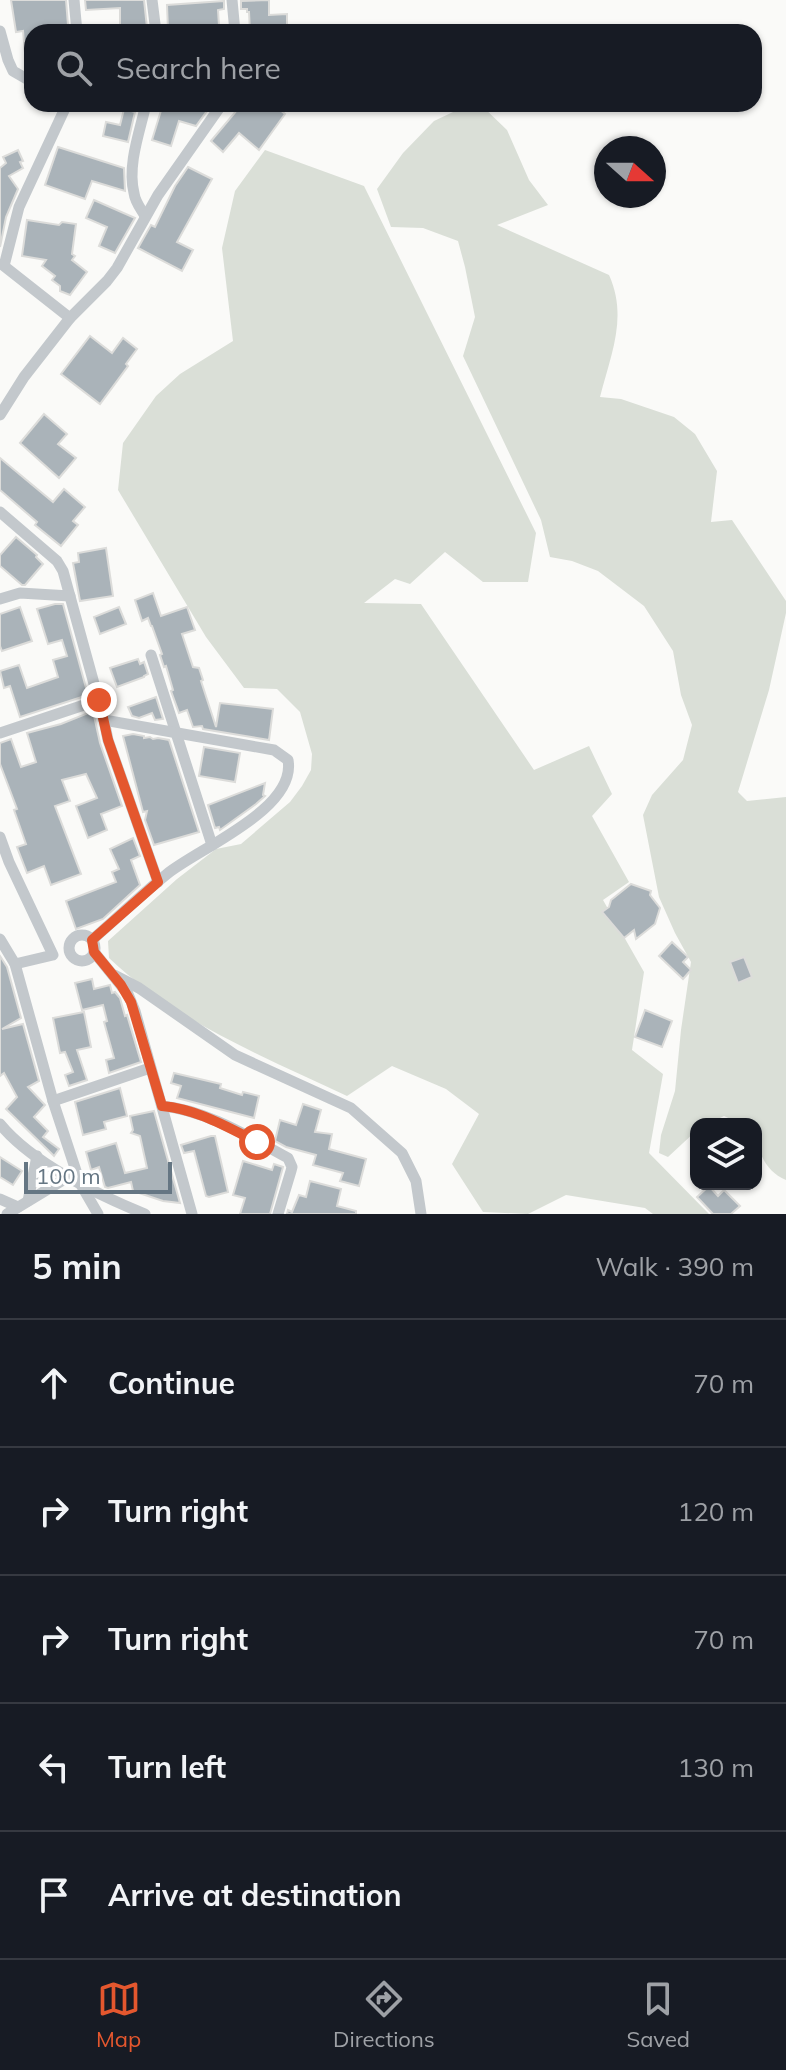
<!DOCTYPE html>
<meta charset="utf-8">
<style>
body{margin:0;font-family:Mulish,sans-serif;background:#20242c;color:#f1f3f6}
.controls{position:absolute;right:24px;bottom:24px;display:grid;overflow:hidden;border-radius:16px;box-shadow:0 2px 6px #0004}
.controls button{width:72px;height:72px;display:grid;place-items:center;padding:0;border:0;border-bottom:2px solid #363941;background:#171b24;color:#f1f3f6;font:40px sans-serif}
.compass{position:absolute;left:594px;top:136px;width:72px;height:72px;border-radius:50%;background:#171b24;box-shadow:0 2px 6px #0004;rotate:111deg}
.scale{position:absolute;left:24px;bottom:20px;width:148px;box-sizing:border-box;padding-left:8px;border:4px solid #657683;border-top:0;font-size:22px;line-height:28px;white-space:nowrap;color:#657683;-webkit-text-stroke:6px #fff;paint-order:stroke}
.stop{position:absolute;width:24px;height:24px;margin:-18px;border:6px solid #e4572e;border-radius:50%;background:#fff}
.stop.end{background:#e4572e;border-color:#fff;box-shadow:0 2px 8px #0008}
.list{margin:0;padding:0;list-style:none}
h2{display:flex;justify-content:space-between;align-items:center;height:104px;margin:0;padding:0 32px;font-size:34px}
h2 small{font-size:26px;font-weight:400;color:#9ea1a6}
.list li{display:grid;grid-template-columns:52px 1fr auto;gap:24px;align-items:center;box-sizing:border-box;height:128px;padding:0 32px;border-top:2px solid #363941}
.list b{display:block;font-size:30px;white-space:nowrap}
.list em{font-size:26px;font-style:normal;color:#9ea1a6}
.icon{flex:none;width:44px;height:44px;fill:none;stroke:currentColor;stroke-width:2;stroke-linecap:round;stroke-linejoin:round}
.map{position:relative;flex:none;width:786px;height:1214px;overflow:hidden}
.search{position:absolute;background:#171b24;box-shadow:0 2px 6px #0004;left:24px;right:24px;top:24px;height:88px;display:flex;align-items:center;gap:20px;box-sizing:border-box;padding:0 28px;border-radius:24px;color:#9ea1a6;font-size:30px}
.sheet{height:744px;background:#171b24}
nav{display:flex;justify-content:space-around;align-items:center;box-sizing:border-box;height:112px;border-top:2px solid #363941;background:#171b24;font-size:22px;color:#9ea1a6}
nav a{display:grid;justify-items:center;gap:4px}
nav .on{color:#e4572e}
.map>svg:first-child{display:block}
.green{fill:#dadfd7}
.building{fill:#aab3b9;stroke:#dcdcda;stroke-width:2}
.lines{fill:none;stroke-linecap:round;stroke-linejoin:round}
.minor{stroke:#c3c8cc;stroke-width:11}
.route{stroke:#e4572e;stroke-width:10}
</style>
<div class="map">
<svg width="786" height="1214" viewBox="0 0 786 1214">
<rect width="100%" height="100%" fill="#fafaf8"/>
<g class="green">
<path d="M470,104H480L507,130L529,180L548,205L497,225L609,275C628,317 611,354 600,397L621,399L674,417L695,434L717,471L711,522L732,520L786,601V613L769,690L738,792L747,801L786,797V1180C763,1170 756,1148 756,1124H741L724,1116L708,1124H696V1131L668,1157L659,1153L661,1135L675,1091L681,1030L691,962L675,933L659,897L643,815L652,795L683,760L692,725L681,695L673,651L644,606L598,571L572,561L550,557L541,520L463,356L475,317L465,267L458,241L423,228L391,227L377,189L403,153L434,121Z"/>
<path d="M265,150L364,186L536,533L528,582H483L445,552L410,584L395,579L364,603L421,604L534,770L589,746L612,794L592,816L629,882L603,900L644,972L632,1050L663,1074L649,1153L709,1214H653L645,1208L566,1195L528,1214L483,1212L452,1164L479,1114L446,1089L392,1066L347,1096C265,1057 176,1022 109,958L108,941L177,879L216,849L241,844L290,802L302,786L311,770L312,754L300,712L277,689L244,688L206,637L118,490L123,443L156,396L180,374L233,341L222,248L235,191Z"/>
</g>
<g class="building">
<path d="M11,0H66L68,25L51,27L52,32H32V64H26L23,31L16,32Z"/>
<path d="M85,0H144L147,28L120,29V8L86,10Z"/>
<path d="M269,0V15L287,14V32H250L249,12H247V9H241V1Z"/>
<path d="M224,1V9L218,10L219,26L182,27V30H168L167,5Z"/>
<path d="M163,104H212L196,126L179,121L171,146L152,140Z"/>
<path d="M242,104H273L285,114L259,150L239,133L223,152L211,141Z"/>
<path d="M124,109L135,112L128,142L103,136L106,122L120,125Z"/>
<path d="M58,147L124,168L125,191L92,181L85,199L45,185Z"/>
<path d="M18,150L23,161L20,162L23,168L9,176L18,189L6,217L0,247V168L6,163L3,157Z"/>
<path d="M188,167L212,179L177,242L193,250L182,271L138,248L151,225L155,227L175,186Z"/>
<path d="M94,200L135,218L115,253L99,246L107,227L86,218Z"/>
<path d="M27,220L59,225L62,222L76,224L72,254L75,256L72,260L87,272L70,295L60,291V286L52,280L55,276L42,266L46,260L22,256Z"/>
<path d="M90,336L112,353L123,338L137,349L126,364L128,366L100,404L61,374Z"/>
<path d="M44,414L67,434L58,444L76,458L59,478L20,443Z"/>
<path d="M0,458L53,502L64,489L85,507L73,521L78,525L61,546L35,525L37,522L0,490Z"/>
<path d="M16,537L37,555L36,557L43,564L25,585H22L0,566V555Z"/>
<path d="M106,548L113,596L80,601L73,563L79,562L78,553Z"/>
<path d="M153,593L161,616L187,607L195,630L182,634L193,667L199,668L203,680L201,681L216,727L220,703L273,709L269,740L203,729L202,726L193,727L187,710L179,713L171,691L173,690L166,666L164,667L160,655L162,654L152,626H151L148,618L142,621L135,600Z"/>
<path d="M55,604H63L88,695L20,717L10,686L4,688L0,671L19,665L27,688L58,677L53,660L67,656L62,640L48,644L37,609Z"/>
<path d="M20,607L32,641L2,651L0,646V614Z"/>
<path d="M119,607L126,624L100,634L94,617Z"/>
<path d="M138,659L140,664L144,662L148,674L144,676V677L117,687L110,668Z"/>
<path d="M156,697L163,719L155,720L152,713L139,718L132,716L128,707Z"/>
<path d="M93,711L100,743L122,806L101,814L107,830L88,838L76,806L97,798L86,774L62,780L70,801L55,806L81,874L51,885L44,866L27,873L17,847L26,844L14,810L17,809L0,764V743L11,739L21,767L36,762L27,733L61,724Z"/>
<path d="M133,734L144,736V738L150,737L153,739L158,738L169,740L199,832L154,845L145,820L147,811L143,812L123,736Z"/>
<path d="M204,747L240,753L235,782L199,776Z"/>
<path d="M265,783L263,795L265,796L256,804L220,830L219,827L215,828L208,805Z"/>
<path d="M133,838L140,856L131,860L140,885L103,919L76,929L66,901L116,882L112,872L119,869L110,849Z"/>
<path d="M631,884L651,891L650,895L660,908L655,924L636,939L634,930L624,938L602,912L609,907L611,900Z"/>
<path d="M672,942L688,957L683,962L691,970L683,979L659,956Z"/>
<path d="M0,956L7,967L21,1018L2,1029L23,1024L39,1081L28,1087L45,1105L34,1117L48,1131L43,1137L59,1149L54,1156L6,1109L17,1097L4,1073L0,1076Z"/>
<path d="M744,957L752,977L738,983L730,962Z"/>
<path d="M92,979L94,989L110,985L112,993L115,992L120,998L125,1016L127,1015L141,1062L109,1073L106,1060L114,1058L104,1022L107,1021L103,1005L82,1010L75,983Z"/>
<path d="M645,1010L672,1021L662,1047L635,1037Z"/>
<path d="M84,1012L91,1047L77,1050L87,1080L69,1086L65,1075L73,1072L65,1052L60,1053L53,1018Z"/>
<path d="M174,1073L221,1084L220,1088L242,1095L243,1092L259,1096L254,1118L177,1098L181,1086L171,1083Z"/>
<path d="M120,1088L127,1116L104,1122L106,1129L83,1135L75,1102Z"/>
<path d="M303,1104L321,1110L315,1132L332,1134L329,1149L366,1159L359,1186L340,1181L343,1173L313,1165L316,1155L286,1147L275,1141L280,1120L296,1125Z"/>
<path d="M154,1111L180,1203L163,1201L133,1191L131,1182L108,1188L105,1187L99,1167L91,1170L86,1152L116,1143L125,1173L147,1168L140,1136L131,1133L133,1130L130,1116Z"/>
<path d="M211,1136H215L228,1192L209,1197L206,1196L194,1151L184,1153L181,1145Z"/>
<path d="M0,1157L22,1171L13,1185L0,1177Z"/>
<path d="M243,1161L272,1170L274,1164L283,1167L270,1214H240L245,1198L233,1195Z"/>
<path d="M310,1181L341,1189L337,1206L356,1211V1214H287L288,1210L292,1212L299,1195L306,1197Z"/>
<path d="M709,1186L718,1196L724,1190L740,1206L731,1214H713L697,1197Z"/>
</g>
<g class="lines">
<g class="minor">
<path d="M74,0L77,32"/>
<path d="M152,0L156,32"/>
<path d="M232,0L235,32"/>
<path d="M0,31L8,60L13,71L32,82"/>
<path d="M67,104L19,207L4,266L70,318"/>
<path d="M145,216C141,209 135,202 134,193C127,165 140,131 146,104"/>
<path d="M0,415L24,377L70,318L107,281L117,268L158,195L222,104"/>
<path d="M0,512L57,561L63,571L104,720L108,740L158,882"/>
<path d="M0,599L20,593L70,596"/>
<path d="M151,655L212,845"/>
<path d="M0,733L99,700"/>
<path d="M0,837L9,862L53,955L15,964"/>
<circle cx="82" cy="948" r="13"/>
<path d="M0,939L15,964L53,1101L80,1183L98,1214"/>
<path d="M92,940C117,918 141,895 167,874C199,848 297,809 288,760L274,750L104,720"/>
<path d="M94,952L128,994L135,1011L192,1214"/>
<path d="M114,975L139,988L235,1055L351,1108L402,1153L416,1181L421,1214"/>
<path d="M53,1101L150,1068"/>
<path d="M162,1106C206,1110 249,1137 288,1158L292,1167L291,1171L278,1214"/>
<path d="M0,1124C32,1163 98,1195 145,1214"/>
<path d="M0,1199L18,1207"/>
<path d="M28,1201L37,1156"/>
<path d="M7,1214L68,1177"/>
</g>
</g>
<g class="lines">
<path class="route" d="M99,700L108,740L158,882L92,940L94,952L121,985L131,1002L162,1106C197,1109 227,1127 257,1142"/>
</g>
</svg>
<div class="controls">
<button><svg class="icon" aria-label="layers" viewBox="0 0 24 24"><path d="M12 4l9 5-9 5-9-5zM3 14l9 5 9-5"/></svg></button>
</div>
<svg class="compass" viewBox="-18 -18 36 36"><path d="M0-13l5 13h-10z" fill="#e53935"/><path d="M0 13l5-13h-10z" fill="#9ea1a6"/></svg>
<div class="scale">100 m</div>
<div class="stop" style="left:257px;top:1142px"></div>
<div class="stop end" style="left:99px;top:700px"></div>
<div class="search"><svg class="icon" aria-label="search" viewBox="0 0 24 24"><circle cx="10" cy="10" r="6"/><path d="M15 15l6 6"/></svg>Search here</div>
</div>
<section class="sheet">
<h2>5 min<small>Walk · 390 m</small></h2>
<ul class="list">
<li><svg class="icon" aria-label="ahead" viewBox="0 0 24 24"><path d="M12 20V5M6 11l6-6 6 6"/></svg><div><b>Continue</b></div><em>70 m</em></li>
<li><svg class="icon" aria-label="right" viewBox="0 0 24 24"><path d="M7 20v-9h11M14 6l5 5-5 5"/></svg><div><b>Turn right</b></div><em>120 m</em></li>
<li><svg class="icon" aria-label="right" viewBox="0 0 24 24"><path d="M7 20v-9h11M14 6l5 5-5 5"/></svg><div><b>Turn right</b></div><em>70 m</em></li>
<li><svg class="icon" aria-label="left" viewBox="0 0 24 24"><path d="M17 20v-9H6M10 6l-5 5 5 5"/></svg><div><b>Turn left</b></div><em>130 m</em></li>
<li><svg class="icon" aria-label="arrive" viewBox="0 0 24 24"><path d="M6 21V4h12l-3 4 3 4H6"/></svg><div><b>Arrive at destination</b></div></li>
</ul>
</section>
<nav>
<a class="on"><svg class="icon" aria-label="map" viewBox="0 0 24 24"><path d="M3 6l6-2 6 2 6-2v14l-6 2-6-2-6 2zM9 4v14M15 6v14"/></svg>Map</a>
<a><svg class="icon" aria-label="directions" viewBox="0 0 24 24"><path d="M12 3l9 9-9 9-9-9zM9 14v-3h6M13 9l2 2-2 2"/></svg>Directions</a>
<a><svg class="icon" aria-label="saved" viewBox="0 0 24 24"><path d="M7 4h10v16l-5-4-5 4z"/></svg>Saved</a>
</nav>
